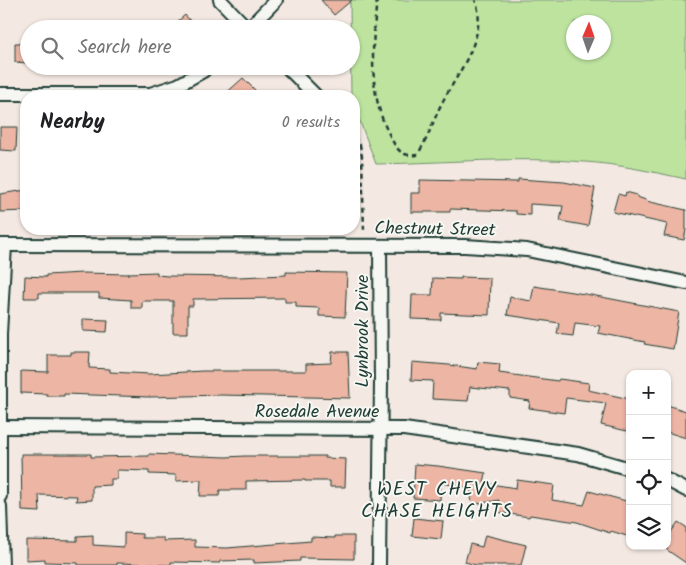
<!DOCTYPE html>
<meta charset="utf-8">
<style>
body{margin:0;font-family:Kalam,sans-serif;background:#f2f2f2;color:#202124}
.controls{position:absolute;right:15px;bottom:15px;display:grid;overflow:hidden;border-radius:10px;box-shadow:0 1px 4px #0004}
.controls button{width:45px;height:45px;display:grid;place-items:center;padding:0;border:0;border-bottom:1px solid #e0e0e0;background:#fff;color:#202124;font:25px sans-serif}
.compass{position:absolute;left:566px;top:15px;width:45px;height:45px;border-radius:50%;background:#fff;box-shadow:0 1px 4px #0004;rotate:2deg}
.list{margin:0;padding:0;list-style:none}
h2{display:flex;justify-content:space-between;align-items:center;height:65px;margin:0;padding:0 20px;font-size:21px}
h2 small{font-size:16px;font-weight:400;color:#757577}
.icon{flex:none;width:28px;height:28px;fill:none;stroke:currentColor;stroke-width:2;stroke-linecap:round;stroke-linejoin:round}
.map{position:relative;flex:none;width:686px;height:565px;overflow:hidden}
.search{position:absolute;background:#fff;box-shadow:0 1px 4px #0004;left:20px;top:20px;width:340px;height:55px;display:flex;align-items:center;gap:12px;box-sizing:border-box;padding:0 18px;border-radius:28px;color:#757577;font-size:19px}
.panel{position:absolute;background:#fff;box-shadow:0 1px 4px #0004;left:20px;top:90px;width:340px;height:145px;border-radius:20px}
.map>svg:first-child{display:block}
.green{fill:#bde39f;stroke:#6e906a;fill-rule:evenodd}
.building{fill:#edb5a4;stroke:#1f3d34}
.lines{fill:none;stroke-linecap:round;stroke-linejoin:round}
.street-casing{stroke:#1f3d34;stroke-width:16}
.path{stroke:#1f3d34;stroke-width:2.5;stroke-dasharray:5 4;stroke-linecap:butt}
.street{stroke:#f6f6f2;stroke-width:12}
.labels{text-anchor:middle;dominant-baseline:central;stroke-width:4;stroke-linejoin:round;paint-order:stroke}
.street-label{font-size:18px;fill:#1f3d34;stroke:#f6f6f2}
.neighbourhood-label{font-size:19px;letter-spacing:1px;fill:#1f3d34;stroke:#f6f6f2}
</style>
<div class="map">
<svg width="686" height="565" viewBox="0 0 686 565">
<rect width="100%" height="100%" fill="#f4e9e2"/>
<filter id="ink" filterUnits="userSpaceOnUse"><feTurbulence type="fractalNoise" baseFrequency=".02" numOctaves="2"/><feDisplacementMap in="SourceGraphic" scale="10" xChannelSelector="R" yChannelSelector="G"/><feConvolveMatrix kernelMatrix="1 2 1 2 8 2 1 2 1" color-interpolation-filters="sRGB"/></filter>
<g filter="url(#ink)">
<path class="green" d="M350,0H686V179C653,172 618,164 585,162C515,156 445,163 376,164L354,106V96H351ZM574,22H604V52H574Z"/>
<g class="building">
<path d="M321,0H352L334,15Z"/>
<path d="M185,15L197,29H182L177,22Z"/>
<path d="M15,43H29V60H27V63L15,62Z"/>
<path d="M243,78L261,96H223Z"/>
<path d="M0,127H17L16,151L0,150Z"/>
<path d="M518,179L564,182L595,188L588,226L560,221L563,206L530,204V215L516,214V211L450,209V212H411V193H420V180L518,182Z"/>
<path d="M26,190V211L0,212V194Z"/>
<path d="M626,192L637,195V197L646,200V201L686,210V230L684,240L664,236L667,224L613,212L618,194L625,196Z"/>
<path d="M157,272V275L168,276L239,277L286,275V272L347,273L345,317L319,316V308L296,307V302H285V298L193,299V306H188V333H173V301H142V308H131V300L99,298V293H39V298H24L25,276L46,277V275L82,273L129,274V273Z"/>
<path d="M461,277L490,278L489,315L441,313V320L411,319L412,295H432L433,278L461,279Z"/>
<path d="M534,286L591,295L679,312L673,349L644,344L645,342L598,333L600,326L575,323L573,336L557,334L559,323L507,315L510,297L531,301Z"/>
<path d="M83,319L108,320L107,332L83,331Z"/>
<path d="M71,352H90L89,368L110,369V372L150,374L203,371H306V364L331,363L332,352H348L350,398L221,395L149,397L64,394V396H47V394L21,393V371L48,372V355H71Z"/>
<path d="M412,362L449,365L477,369L478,362L500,364L499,373L558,381L559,379L589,383L588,390L630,399V419L627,431L601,425L606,403L566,398L564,413L529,408L530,401L510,398V391L470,387L468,401L432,399L433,381L411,380Z"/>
<path d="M667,405L686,411V438L667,432Z"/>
<path d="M21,454H91V457L149,456V454L226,457L245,456H325V458L346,459L345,487H330V481H305V480L246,481V490H220L219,496H200L201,480L176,481V475L149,474V471L117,470V479H111V485L92,486V500L76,501L77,496L39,495L40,512L22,511Z"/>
<path d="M415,464L438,466L486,473L484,483L516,488L517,480L554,485L552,500L584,505L589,491L630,502V537L611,531L610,533L577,522L530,515L529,517L497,512L499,500L472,505L470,488L441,483L440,500L413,498Z"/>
<path d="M414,518L443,521L441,539L412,536Z"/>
<path d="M678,522L686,527V563L667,550V538Z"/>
<path d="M124,533L142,534V538H164V541L195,540V547L227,548L311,541V537L335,538V536H354V559L300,558V561L254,563V560L220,561V563L171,562V565L117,563V565H78V563L45,562V559L26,560V540L77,541V536L93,535V545L124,547Z"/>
<path d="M485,535L526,545L521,565H476L465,562L470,544L482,547Z"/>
</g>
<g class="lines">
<g class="street-casing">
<g id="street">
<path d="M220,0L248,29"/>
<path d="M248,29L276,0"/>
<path d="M286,66L316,96"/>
<path d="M0,94H150L178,85L203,71L208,66"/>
<path d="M0,245L465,246L527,250L686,283"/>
<path d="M0,427L404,429L578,454L630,469"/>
<path d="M667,480L686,490"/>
<path d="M0,496V334L5,245"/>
<path d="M0,506L2,565"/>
<path d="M379,565L381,382L380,247"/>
</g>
</g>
<g class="path">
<path d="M377,0C372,43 368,94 389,134C396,148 400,157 417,155C429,138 434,117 444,99C459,72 489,32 475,0"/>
<path d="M354,137L360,145L362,157L364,232"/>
<path d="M398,227L399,234"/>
<path d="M355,413H368"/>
</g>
<use href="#street" class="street"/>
</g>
</g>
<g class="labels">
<g class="street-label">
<text transform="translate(435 230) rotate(1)">Chestnut Street</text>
<text transform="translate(363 331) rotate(-90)">Lynbrook Drive</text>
<text x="317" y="412">Rosedale Avenue</text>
</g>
<g class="neighbourhood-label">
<text x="437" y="490">WEST CHEVY<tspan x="437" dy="22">CHASE HEIGHTS</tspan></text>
</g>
</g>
</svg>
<div class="controls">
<button>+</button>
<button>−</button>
<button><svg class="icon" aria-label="locate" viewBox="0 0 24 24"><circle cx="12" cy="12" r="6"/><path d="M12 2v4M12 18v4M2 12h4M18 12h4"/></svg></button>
<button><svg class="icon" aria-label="layers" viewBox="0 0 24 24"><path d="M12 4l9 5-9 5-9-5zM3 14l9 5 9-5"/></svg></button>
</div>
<svg class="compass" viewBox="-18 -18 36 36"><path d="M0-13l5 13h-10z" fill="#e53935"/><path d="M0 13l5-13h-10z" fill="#757577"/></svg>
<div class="search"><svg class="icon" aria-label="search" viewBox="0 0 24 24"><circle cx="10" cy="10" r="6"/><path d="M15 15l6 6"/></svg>Search here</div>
<section class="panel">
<h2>Nearby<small>0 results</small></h2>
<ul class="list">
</ul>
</section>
</div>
